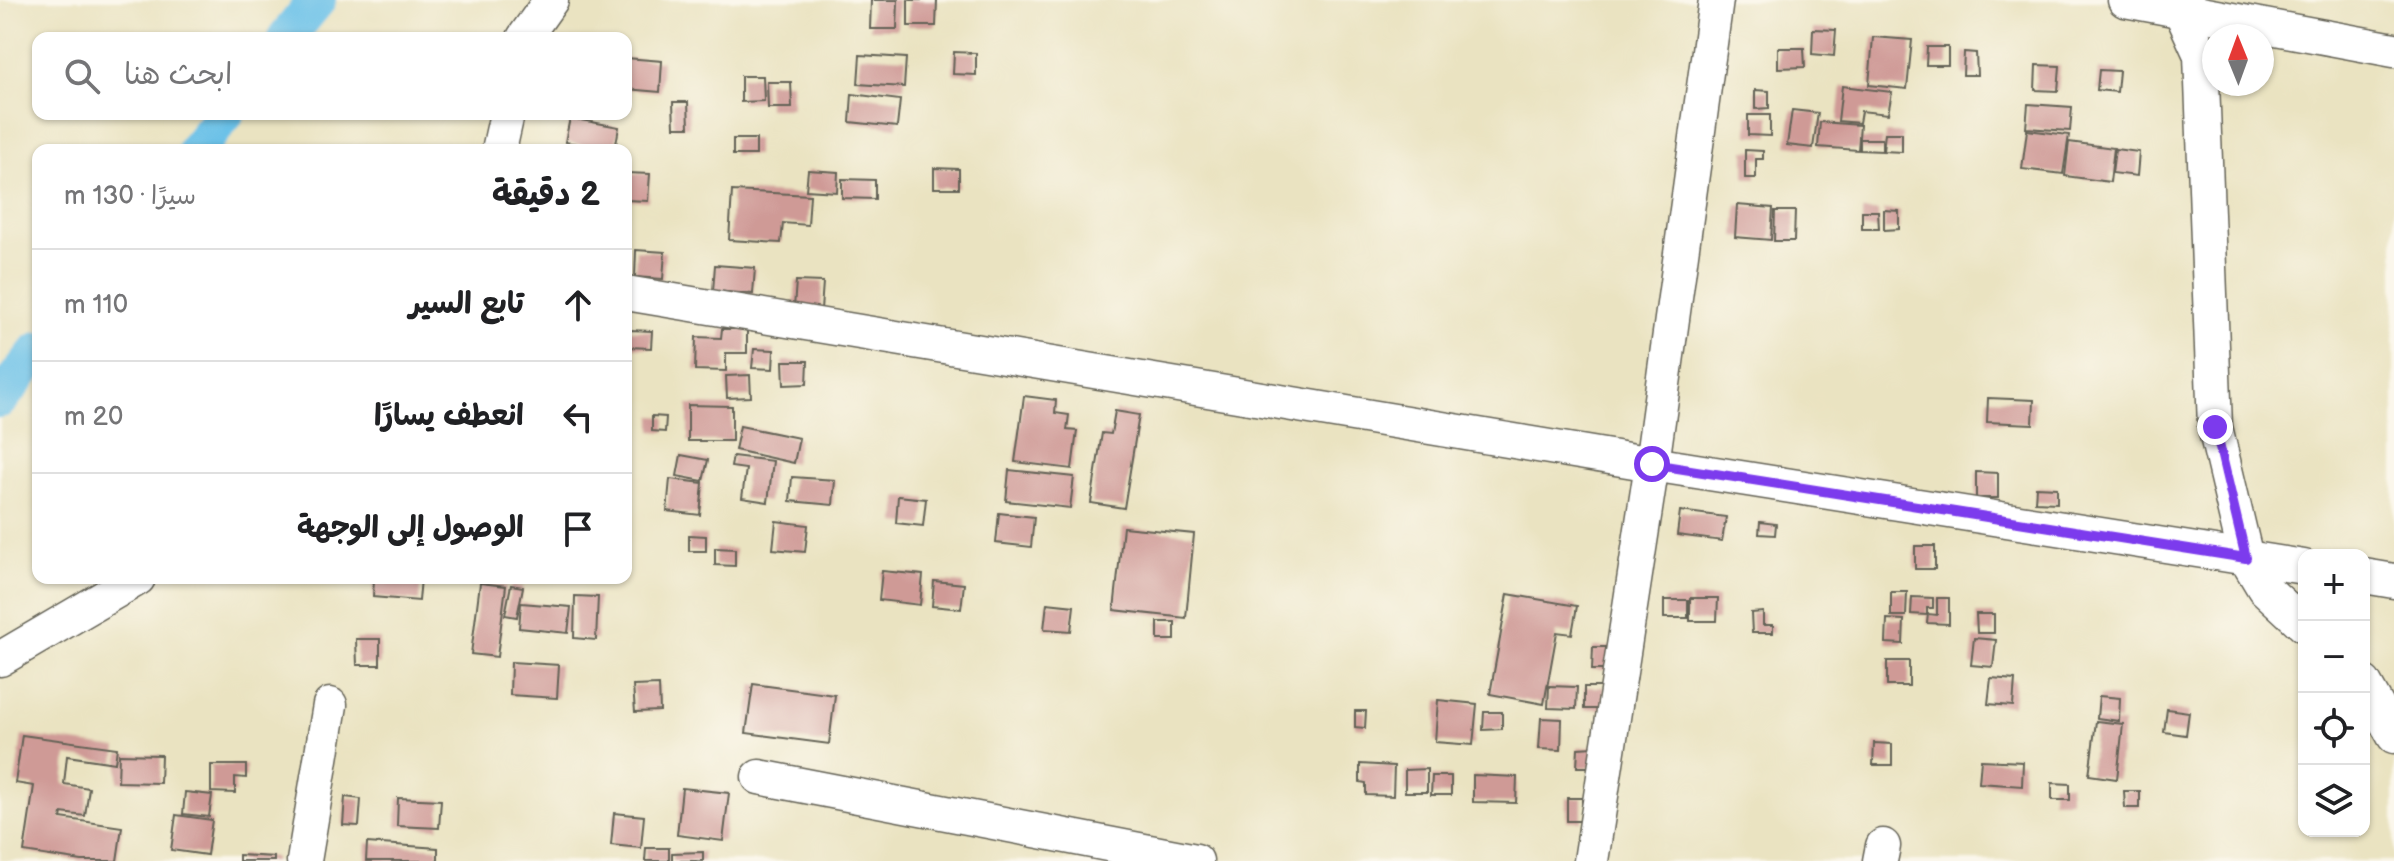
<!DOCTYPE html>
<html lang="ar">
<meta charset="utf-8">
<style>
body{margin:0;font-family:"Balsamiq Sans","Playpen Sans Arabic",sans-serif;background:#f2f2f2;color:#202124;direction:rtl}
.controls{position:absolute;right:24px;bottom:24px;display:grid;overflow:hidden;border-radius:16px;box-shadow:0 2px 6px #0004}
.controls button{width:72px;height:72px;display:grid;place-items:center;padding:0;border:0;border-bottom:2px solid #e0e0e0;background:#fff;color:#202124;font:40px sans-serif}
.compass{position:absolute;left:2202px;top:24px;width:72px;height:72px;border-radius:50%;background:#fff;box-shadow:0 2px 6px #0004;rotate:359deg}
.stop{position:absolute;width:24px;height:24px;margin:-18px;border:6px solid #7c3aed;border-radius:50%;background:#fff}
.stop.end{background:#7c3aed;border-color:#fff;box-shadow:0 2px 8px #0008}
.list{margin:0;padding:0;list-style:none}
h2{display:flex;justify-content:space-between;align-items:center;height:104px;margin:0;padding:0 32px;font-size:34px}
h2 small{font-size:26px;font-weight:400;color:#757577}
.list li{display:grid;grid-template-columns:52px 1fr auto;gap:24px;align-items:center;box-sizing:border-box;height:112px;padding:0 32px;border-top:2px solid #e0e0e0}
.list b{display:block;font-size:30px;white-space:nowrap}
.list em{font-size:26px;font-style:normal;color:#757577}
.icon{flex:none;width:44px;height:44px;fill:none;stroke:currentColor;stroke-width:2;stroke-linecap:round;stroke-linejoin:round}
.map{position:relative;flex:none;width:2394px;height:861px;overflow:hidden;direction:ltr}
.search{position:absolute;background:#fff;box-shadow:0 2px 6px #0004;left:32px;top:32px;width:600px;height:88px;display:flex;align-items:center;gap:20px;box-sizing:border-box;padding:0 28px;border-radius:16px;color:#757577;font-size:30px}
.panel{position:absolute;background:#fff;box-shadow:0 2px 6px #0004;left:32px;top:144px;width:600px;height:440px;border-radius:16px;direction:rtl}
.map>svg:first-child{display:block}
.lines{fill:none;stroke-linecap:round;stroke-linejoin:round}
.canal{stroke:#6bc1e8;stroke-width:38}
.building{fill:#cf9a96}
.street-casing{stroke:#646256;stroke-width:37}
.street{stroke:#fff;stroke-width:34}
.route{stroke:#7c3aed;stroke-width:10}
</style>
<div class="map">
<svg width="2394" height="861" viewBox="0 0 2394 861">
<rect width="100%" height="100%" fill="#fbf7ec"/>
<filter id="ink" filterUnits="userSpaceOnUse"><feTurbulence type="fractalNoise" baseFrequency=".0125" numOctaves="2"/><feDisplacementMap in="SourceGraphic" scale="16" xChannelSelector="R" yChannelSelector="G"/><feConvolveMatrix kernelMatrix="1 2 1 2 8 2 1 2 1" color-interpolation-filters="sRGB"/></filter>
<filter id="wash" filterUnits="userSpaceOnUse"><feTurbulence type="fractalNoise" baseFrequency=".006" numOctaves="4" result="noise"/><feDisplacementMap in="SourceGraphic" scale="32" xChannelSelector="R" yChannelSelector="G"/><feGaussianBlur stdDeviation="1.8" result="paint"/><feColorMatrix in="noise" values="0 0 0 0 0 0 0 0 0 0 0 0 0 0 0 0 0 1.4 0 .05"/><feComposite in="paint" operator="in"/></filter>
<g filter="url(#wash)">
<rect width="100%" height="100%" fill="#eae3c1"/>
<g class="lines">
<g class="canal">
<path d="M286,38L317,0"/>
<path d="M196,150L225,114"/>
<path d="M0,399L38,351"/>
</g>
</g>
<g id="blocks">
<g class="building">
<path d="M871,0H898L897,29H870Z"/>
<path d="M908,0H937L936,26H908Z"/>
<path d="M1813,29L1836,30L1834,56L1812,54Z"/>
<path d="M1873,37L1912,40L1907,89L1869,85Z"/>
<path d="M1927,47H1948V65H1926Z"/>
<path d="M1778,48H1804L1805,67L1778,68Z"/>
<path d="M954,52L976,53V75L953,74Z"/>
<path d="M1964,52L1976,53L1977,75H1963Z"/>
<path d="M860,55L906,58L904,87L858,84Z"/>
<path d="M626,58L662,61L660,92L626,89Z"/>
<path d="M2036,65L2060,66L2058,91L2035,90Z"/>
<path d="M2099,70L2119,71L2117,92L2097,90Z"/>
<path d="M741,76H763L764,101L741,102Z"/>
<path d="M767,82H791L792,108H768Z"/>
<path d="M1842,86L1892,92L1888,114L1861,111L1859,123L1838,121Z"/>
<path d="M1755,90L1769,91V108L1755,109Z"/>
<path d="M852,94L900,100L897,127L850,122Z"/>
<path d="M673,102H688L689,127H674Z"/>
<path d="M2028,104L2072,107L2070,131L2026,128Z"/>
<path d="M1792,110L1818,113L1813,148L1787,145Z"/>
<path d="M1748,115H1770V136L1748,135Z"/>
<path d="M570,118L619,127L615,150L565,142Z"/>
<path d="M1820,122L1860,125L1858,150L1818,147Z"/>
<path d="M2027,130L2069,135L2063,174L2022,169Z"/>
<path d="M1885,133H1902V152L1883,151Z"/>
<rect x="733" y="139" width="23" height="16"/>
<path d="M1860,139H1882V151L1860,150Z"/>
<path d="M2069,142L2114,148L2110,182L2065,176Z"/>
<path d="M2115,149L2139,152L2137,176L2112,173Z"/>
<path d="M1745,150L1763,151V159H1756V178H1745Z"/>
<path d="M934,168L959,169V188H934Z"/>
<path d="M808,170L838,172L837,192L806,190Z"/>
<path d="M626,173L650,174L648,201L626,200Z"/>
<path d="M842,179L875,180V199L842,198Z"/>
<path d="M732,191L810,195L808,225L783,223L781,243L729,240Z"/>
<path d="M1737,205L1773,208L1771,240L1735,237Z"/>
<path d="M1884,210L1899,211V229L1884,230Z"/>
<path d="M1775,211H1795L1794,241H1774Z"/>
<path d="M1862,211H1878L1879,229H1862Z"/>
<path d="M636,250L665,252L663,279L635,277Z"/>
<path d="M715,265L755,268L753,294L713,291Z"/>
<path d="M796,281L823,282L821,310L794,308Z"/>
<path d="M722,329H747V353H726V371L695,370L696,337L721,338Z"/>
<path d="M629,330L652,331L651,348L628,347Z"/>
<path d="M754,349L774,350L773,369L752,368Z"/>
<path d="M783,361H808L807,384L784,385Z"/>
<path d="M750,375L751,397L727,398L726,376Z"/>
<path d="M1024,396L1056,400L1055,413L1069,415L1067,430L1077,431L1072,469L1015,462Z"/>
<path d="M1988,398L2034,400L2033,424L1987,422Z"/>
<path d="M688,405L732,406V441H688Z"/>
<path d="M1115,411L1139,415L1124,508L1091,503L1102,433L1111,434Z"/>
<path d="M652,416L666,417L665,432L652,431Z"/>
<path d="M740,426L799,438L794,463L735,450Z"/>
<path d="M681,455L708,460L703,481L677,476Z"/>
<path d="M733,456L773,461L768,502L742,498L746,469L731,467Z"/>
<path d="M1009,470L1074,477L1070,508L1006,501Z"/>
<path d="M1976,472L1998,473V498H1976Z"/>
<path d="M792,477L835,480L833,505L790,501Z"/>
<path d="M670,479L703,483L700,515L667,511Z"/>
<path d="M2036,487L2057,488V503L2035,502Z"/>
<path d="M898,496L926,499L923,526L896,523Z"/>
<path d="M1680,511L1726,517L1722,541L1677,535Z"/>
<path d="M999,513L1034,517L1031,547L996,543Z"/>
<path d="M776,521L808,525L805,552L773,549Z"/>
<path d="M1760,522L1776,524L1775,535L1759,534Z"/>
<path d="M1123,527L1194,534L1186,618L1114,610Z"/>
<path d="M689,535L706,536V551H689Z"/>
<rect x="1915" y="546" width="20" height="23"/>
<path d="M715,548L735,549V566L715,565Z"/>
<path d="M882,571L923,575L920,605L879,600Z"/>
<path d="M374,578H421L419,601L373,597Z"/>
<path d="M934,581L964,584L961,609L932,606Z"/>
<path d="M480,583L506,586L497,657L471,654Z"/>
<path d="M511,585L523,587L517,617L505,615Z"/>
<path d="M1891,592H1907L1906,616H1891Z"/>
<path d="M1508,594L1577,606L1572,634L1557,632L1544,704L1490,694Z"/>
<path d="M575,596L598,597L596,640L574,638Z"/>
<path d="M1912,597L1933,598V608H1927V615L1911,614Z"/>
<path d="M1690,598H1718L1717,621H1690Z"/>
<path d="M1937,598H1949V624L1927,623L1928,614L1937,615Z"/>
<rect x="1664" y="600" width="24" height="18"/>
<path d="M521,603L571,607L568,633L519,628Z"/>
<path d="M1047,603L1074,606L1071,631L1044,629Z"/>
<path d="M1763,612V625H1773V633H1752L1751,613Z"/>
<path d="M1976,614H1994V633H1977Z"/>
<path d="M1887,619L1904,620L1903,644L1886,643Z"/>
<rect x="1158" y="622" width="17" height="18"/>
<path d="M1974,638L1996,640L1993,667L1971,665Z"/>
<path d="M356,639H380V665H357Z"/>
<path d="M1593,647H1613V670H1592Z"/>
<rect x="1887" y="661" width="22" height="25"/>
<path d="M511,662L559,665L557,698L510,695Z"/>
<path d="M1991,678L2015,680L2013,706L1988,704Z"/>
<path d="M753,684L835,695L829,744L746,733Z"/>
<path d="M659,685L660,711L635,712L633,686Z"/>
<path d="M1549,686L1577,687L1576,709L1548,708Z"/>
<rect x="1584" y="687" width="20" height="22"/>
<path d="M2099,696L2120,698L2119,721L2097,718Z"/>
<path d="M1438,700L1477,704L1473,745L1435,742Z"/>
<path d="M2167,709L2189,712L2186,735L2164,732Z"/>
<path d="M1355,711H1366L1365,728L1355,727Z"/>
<path d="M1484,712H1502V729L1483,730Z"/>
<path d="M1541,718L1562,719L1561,750L1539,749Z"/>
<path d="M2096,721L2123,724L2117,779L2089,775Z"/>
<path d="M22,735L117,748L115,763L67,756L64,784L89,788L85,816L62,813L61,818L122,827L117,861H82L24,852L34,786L15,783Z"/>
<path d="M1874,743L1892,744V765H1873Z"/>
<path d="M1594,747V767H1577L1578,748Z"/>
<path d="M119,754L161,755L160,783L118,782Z"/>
<path d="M1981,760L2023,762L2022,786L1979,783Z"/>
<path d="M1360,764L1394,766L1393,796L1366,795V783L1360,782Z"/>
<path d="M211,765H246V778L235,777V793L211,792Z"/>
<path d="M1427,769V792H1405V770Z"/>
<path d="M1473,775L1517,777L1516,803L1473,802Z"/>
<path d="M1432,776H1451V795H1431Z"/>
<path d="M2052,783L2070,784V800H2052Z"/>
<path d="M682,788L729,793L723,841L677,835Z"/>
<path d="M2124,791H2140V808H2125Z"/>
<path d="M185,792L212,795L209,817L183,814Z"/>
<path d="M345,797L361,799L359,826L343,825Z"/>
<path d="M398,798L441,800L439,828L397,826Z"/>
<rect x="1567" y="798" width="15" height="23"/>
<path d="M614,813L644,816L641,848L611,845Z"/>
<path d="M176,815L212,820L207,855L171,850Z"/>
<path d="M367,843L438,848V861H366Z"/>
<path d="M646,848H669V861H645Z"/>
<path d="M703,852V861H672V853Z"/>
<path d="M239,855L274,857V861H239Z"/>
</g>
</g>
</g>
<g filter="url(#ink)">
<use href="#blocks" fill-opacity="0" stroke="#646256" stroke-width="2"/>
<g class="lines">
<g class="street-casing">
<g id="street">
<path d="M2125,0L2394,50"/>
<path d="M2176,0L2201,55L2215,427L2246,558L2264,588L2304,625"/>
<path d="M524,38L551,0"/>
<path d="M499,150L507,114"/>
<path d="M626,293L1652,464L2304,567"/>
<path d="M2364,576L2394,581"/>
<path d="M0,659L138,578"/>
<path d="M2364,683L2394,736"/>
<path d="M759,777L1196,861"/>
<path d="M304,861L330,705"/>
<path d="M1591,861L1652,464L1716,0"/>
<path d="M1880,861L1883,846"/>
</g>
</g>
<use href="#street" class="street"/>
</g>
</g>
<g class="lines" filter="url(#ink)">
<path class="route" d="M1652,464L2246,558L2215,427"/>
</g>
</svg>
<div class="controls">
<button>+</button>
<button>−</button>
<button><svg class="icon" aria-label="locate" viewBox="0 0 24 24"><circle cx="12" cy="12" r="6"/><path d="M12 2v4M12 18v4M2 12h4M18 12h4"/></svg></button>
<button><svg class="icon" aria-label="layers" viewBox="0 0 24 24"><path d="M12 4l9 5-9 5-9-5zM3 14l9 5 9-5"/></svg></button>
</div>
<svg class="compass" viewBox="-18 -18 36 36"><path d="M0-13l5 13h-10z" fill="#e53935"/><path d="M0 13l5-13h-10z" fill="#757577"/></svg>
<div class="stop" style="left:1652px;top:464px"></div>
<div class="stop end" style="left:2215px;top:427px"></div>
<div class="search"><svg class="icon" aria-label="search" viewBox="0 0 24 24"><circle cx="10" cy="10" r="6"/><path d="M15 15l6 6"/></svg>ابحث هنا</div>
<section class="panel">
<h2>2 دقيقة<small>سيرًا · 130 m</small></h2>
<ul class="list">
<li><svg class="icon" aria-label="ahead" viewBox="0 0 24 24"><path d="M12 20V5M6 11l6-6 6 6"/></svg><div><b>تابع السير</b></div><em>110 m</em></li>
<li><svg class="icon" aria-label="left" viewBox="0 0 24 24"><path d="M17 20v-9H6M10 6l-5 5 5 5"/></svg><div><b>انعطف يسارًا</b></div><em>20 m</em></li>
<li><svg class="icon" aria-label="arrive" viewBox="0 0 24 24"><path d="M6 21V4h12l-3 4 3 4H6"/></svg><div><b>الوصول إلى الوجهة</b></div></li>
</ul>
</section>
</div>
